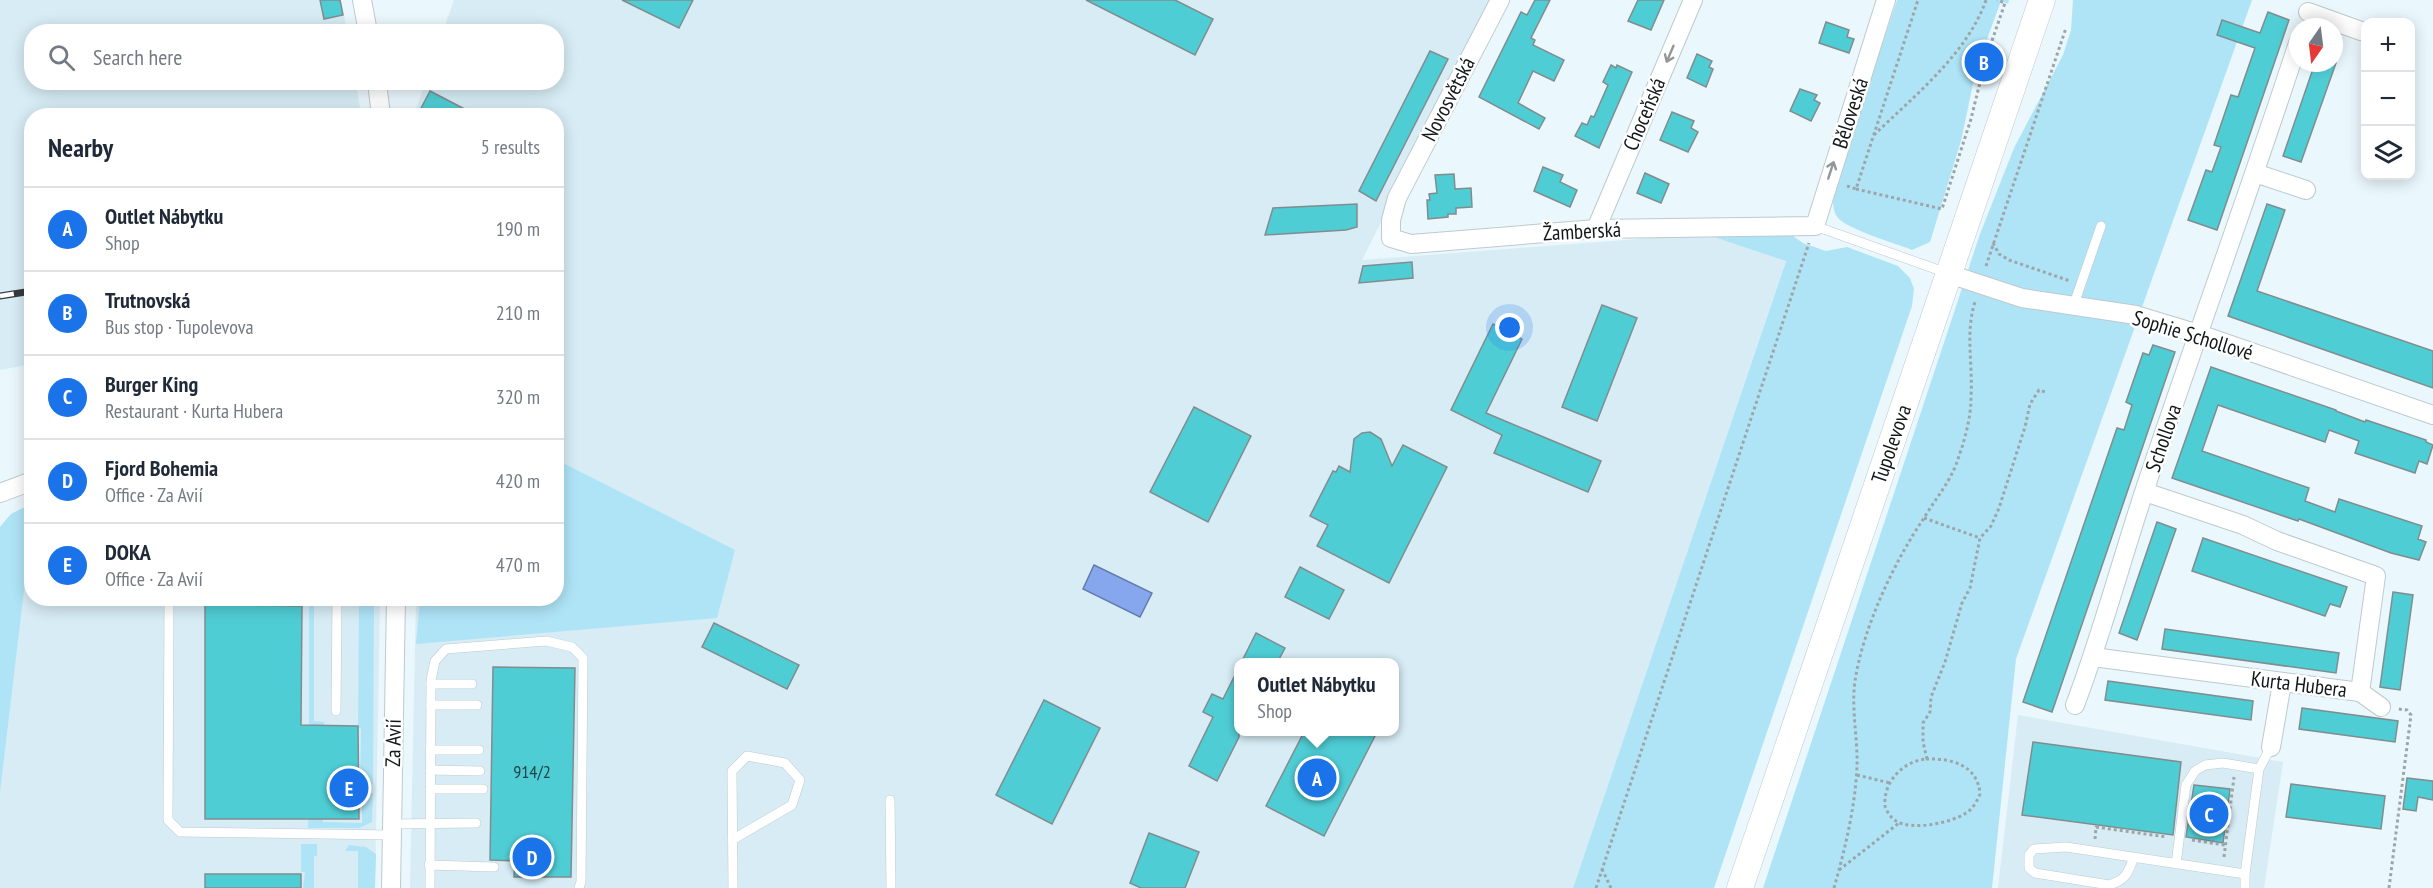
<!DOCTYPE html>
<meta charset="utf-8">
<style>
body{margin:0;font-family:"PT Sans Narrow",sans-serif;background:#f2f2f3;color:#1f2937}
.controls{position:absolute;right:18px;top:18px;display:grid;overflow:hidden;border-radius:12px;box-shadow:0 3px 15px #0003}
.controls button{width:54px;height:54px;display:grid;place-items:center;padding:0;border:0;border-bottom:2px solid #e0e1e3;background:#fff;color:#1f2937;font:30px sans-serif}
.compass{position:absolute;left:2289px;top:18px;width:54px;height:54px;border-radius:50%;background:#fff;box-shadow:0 3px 15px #0003;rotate:194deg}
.you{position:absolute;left:1510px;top:328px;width:21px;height:21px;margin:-15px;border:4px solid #fff;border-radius:50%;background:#1a73e8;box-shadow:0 0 0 9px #1a73e833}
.badge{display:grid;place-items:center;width:39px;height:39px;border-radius:50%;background:#1a73e8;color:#fff;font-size:20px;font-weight:700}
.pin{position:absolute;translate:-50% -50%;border:3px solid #fff;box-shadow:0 2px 6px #0006}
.popup{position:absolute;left:1234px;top:658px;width:165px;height:78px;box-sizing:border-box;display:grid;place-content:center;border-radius:12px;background:#fff;filter:drop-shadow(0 2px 4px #0005);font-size:20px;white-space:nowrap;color:#747a83}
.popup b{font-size:22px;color:#1f2937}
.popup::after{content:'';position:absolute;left:50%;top:100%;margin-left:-12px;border:12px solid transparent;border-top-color:#fff}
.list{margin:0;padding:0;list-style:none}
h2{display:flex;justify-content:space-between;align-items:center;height:78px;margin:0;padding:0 24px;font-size:26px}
h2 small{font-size:20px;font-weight:400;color:#747a83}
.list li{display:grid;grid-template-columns:39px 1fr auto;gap:18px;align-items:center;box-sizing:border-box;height:84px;padding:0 24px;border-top:2px solid #e0e1e3}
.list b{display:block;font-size:22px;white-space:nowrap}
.list p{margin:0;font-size:20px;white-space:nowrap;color:#747a83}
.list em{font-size:20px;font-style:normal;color:#747a83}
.icon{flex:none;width:33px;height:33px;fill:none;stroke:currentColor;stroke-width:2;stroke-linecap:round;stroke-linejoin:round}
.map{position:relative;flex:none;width:2433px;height:888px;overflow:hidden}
.search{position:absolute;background:#fff;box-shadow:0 3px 15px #0003;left:24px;top:24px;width:540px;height:66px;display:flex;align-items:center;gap:15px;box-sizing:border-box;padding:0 21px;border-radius:24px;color:#747a83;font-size:22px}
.panel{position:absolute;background:#fff;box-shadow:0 3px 15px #0003;left:24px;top:108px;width:540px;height:498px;border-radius:24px}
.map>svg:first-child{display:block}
.built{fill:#d7ecf5;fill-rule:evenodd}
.green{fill:#afe4f7}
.water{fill:#86a7ee;stroke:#637cae;stroke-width:1.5}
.building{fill:#4fcdd5;stroke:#808d8e;stroke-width:1.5}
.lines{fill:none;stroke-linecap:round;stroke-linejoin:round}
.lane-casing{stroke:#bdcace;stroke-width:10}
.street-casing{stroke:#bdcace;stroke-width:20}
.secondary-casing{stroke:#bdcace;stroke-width:27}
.path{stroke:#9ca6a9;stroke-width:3;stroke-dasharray:3 3;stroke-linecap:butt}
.lane{stroke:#fff;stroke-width:9}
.street{stroke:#fff;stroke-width:18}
.secondary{stroke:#fff;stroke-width:26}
.rail-casing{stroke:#363c3e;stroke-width:7}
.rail{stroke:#fff;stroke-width:4.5;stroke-dasharray:14;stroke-linecap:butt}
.oneway{stroke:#949797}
.labels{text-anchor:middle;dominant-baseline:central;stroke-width:5;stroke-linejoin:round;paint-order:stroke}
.number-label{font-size:18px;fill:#214447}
.street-label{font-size:21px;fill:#121718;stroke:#fff}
</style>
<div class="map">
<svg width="2433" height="888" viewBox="0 0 2433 888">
<rect width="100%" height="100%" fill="#eaf7fc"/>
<g class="built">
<path d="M0,0H341L347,31L32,32V82L356,83L361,115L32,116L31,364L0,370Z"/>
<path d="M454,0H1493L1362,260L1705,234L1786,260L1573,888H410L416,599L556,598V116L414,115L425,83L556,82V32L443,31ZM1239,662H1395V732H1239Z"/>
<path d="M31,504L32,598L380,599L375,888H0V527L11,514Z"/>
<path d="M2018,715L2283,762L2264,888H1998Z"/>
</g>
<g class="green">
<path d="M1897,0H2009L2008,4L2001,1L1986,42L1982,41L1961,141L1930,242L1912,250C1895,243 1849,230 1838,218C1832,211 1833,200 1833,191Z"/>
<path d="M2073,0H2252L2016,659L1992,888H1763L1980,234L2014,148L2063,55L2071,30Z"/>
<path d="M1705,234H1790L1803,243L1826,251L1847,247L1898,266L1910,278L1914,289L1912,306L1714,888H1573L1786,261Z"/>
<path d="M557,460L735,550L717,618L416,644L420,599L556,598Z"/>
<path d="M31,504L27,565L0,792V527L11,514Z"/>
<path d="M314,598V721L324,722V784H309V599Z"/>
<path d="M359,599H374L373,784L360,782L361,729L358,728Z"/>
<path d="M309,793H323V822L362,823V793H373L372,822L359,828H308Z"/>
<path d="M301,844H317V856H314V888H303L305,872H301Z"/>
<path d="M349,845L366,847L376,854L375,888H358V851H345Z"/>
</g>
<path class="water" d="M1094,565L1152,593L1140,617L1083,589Z"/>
<g class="building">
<path d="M320,0H340L343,15L324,19Z"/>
<path d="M622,0H693L679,28Z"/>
<path d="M1086,0H1175L1213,19L1195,55Z"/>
<path d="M1535,0H1550L1531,38L1535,40L1533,45L1564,60L1554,81L1533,71L1518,103L1545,118L1539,129L1479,97L1521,12L1527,15Z"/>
<path d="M1638,0H1664L1651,30L1628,21Z"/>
<path d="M2268,12L2289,20L2217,230L2188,220L2206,170L2212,172L2221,147L2214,145L2231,95L2238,97L2255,48L2217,35L2222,20L2260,33Z"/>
<path d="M1826,22L1849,30L1847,37L1854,39L1849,53L1819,43Z"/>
<path d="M1430,51L1448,59L1376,201L1359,191Z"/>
<path d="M1697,54L1712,61L1709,67L1713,69L1706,87L1687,78Z"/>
<path d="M2315,63H2336L2301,162L2283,156Z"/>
<path d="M1611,65L1616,68L1617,65L1632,72L1599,148L1575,136L1582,123L1587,125L1591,116L1594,117L1608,85L1603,82Z"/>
<path d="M1800,89L1817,95L1814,100L1820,103L1811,121L1790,111Z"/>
<path d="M430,91L478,116H417Z"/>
<path d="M1672,112L1694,121L1691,128L1698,132L1688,152L1660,140Z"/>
<path d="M1543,167L1563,175L1560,182L1577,190L1570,207L1534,191Z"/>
<path d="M1645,173L1669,184L1661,203L1637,193Z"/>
<path d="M1454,174L1455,189L1471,188L1472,207L1456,208V214H1448V217L1428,219L1427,200H1430L1429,194L1437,193L1435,175Z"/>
<path d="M1357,204V227L1346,230L1265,235L1273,208Z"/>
<path d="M2267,204L2285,210L2257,291L2433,351V388L2228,316Z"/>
<path d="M1412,262L1413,278L1359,283L1363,266Z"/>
<path d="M1602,305L1637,318L1597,421L1562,407Z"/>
<path d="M1493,324L1522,339L1486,413L1601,461L1588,492L1494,453L1502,435L1451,410Z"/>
<path d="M2153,345L2175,352L2052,712L2023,702L2117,428L2124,430L2132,405L2126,402L2143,353L2149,355Z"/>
<path d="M2211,367L2336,410V411L2365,422L2366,420L2426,440V442L2433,445L2427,464L2419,461L2415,473L2355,453L2359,441L2329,430L2325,442L2218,405L2202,451L2309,488L2305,501L2335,512L2339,499L2422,526L2418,539L2426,542L2419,560L2391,553L2299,519L2298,521L2172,478Z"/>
<path d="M1194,407L1251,436L1208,522L1150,492Z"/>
<path d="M1370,432L1381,439L1392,466L1403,445L1447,467L1389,583L1317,546L1328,525L1310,516L1333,471L1336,472L1339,466L1350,472L1354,439L1362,433Z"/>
<path d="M2157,522L2176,529L2137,640L2119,633Z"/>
<path d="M2203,538L2347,587L2340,607L2330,604L2325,616L2192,571Z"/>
<path d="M1300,567L1344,590L1329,619L1285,597Z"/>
<path d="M2393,592L2413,595L2400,690L2380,687Z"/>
<path d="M205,598H234V605L302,606L301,725L358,726L359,819H205Z"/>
<path d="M714,623L799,665L787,689L702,647Z"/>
<path d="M2165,629L2339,653L2336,673L2162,649Z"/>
<path d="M1256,633L1285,648L1277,663H1241Z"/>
<path d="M493,667L575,668L571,877H514L515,861L490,860Z"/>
<path d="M1239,667V737L1217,781L1189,766L1213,717L1203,712L1212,694L1223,699Z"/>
<path d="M2108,681L2253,701L2251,720L2105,700Z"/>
<path d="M1044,700L1100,728L1052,824L996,795Z"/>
<path d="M2302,708L2398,721L2395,742L2299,729Z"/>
<path d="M1304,732H1377L1324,836L1266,806Z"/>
<path d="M2033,742L2181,762L2173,835L2022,815Z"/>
<path d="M2407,778L2433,781V800L2418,797L2416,811L2403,809Z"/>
<path d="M2291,784L2385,796L2381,829L2286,817Z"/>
<path d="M2194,785L2230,789L2223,843L2186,837Z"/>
<path d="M1149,833L1199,852L1185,888H1141L1130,883Z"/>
<rect x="205" y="874" width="96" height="14"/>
</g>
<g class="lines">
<g class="lane-casing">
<g id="lane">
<path d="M1815,226L1947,273"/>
<path d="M2073,307L2101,226"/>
<path d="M169,598L168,820L180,832L391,835"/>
<path d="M431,684H472"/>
<path d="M431,705H477"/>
<path d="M336,711L337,598"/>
<path d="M430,750H479"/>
<path d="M430,770L480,771"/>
<path d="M430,789H483"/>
<path d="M890,800L891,888"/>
<path d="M391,824L476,823"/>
<path d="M732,840L792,805L800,780L785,763L747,756L732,771L733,888"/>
<path d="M2134,857C2128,873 2126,880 2109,885L2035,873L2029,868V855L2034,849L2066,847L2245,874"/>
<path d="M2176,864L2186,785L2195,771L2205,765L2223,763L2259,769"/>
<path d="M429,865L494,867"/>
<path d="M430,888L431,680L435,661L446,649L546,641L572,647L583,658L581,882L579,888"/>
<path d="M2245,888V874L2259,769L2271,747"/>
</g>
</g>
<g class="street-casing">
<g id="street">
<path d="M362,0L368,32"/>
<path d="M1500,0L1397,198L1391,220V238L1411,244L1596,229L1815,226L1886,0"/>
<path d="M2308,12L2361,31"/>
<path d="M377,82L381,116"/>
<path d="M2255,173L2306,190"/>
<path d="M1596,229L1693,0"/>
<path d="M1949,274L2022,298L2136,315L2199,334L2433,415"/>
<path d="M2145,492L2243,525L2277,541L2376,576L2360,692"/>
<path d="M0,493L32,481"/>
<path d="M2093,657L2360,692L2381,707"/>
<path d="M2075,705C2102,634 2121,561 2145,489C2195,340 2249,193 2298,43"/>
<path d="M2271,747L2282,683"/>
<path d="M391,888L396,598"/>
</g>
</g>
<g class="secondary-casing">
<path id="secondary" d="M1740,888L2042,0"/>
</g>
<g class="path">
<path d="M1874,135C1913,97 1968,53 1986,0"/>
<path d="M1847,186L1856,189L1918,0"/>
<path d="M1856,189L1942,209L1971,119L1986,58L2005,3L1997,0"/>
<path d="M1993,243L1999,254L2009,260L2070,281"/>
<path d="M1986,266L2066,28"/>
<path d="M1924,518L1980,538"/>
<path d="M1926,759C1951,758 1978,765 1980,794C1977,801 1973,809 1966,813C1951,823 1912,831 1896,821C1891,818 1887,812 1885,806C1883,782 1903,761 1926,759Z"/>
<path d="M1927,759L1923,742V723L1930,712L1931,697L1945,662L1962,603L1970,588L1980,538L1991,526L1999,508L2025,427L2030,404L2039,390L2045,392"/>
<path d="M1857,775L1890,783"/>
<path d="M2095,839L2096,827L2167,837"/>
<path d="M2192,840L2225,845"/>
<path d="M2224,857L2234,777"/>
<path d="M1602,869L1611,888"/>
<path d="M1839,870L1899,823"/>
<path d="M1596,888L1809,243"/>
<path d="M1834,888C1845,849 1855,808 1857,767C1858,739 1851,709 1855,681C1863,628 1894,562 1924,518C1936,498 1951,481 1958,459C1965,439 1971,418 1971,397C1973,364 1965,333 1975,302"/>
<path d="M2389,888L2411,715L2407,710L2398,709"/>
</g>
<use href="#lane" class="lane"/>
<use href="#street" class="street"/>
<use href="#secondary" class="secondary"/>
<g class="rail-casing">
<g id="rail">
<path d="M341,116L342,115"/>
<path d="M0,296L32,291"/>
</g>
</g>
<use href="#rail" class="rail"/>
</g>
<defs><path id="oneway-shaft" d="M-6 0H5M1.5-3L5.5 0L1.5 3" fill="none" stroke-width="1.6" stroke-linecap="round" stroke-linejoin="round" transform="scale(1.5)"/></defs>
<g class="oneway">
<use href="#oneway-shaft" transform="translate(1670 54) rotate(113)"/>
<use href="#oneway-shaft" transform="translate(1831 170) rotate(-72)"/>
</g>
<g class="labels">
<g class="number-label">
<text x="532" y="771">914/2</text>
</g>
<g class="street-label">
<text transform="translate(1448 99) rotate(-63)">Novosvětská</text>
<text transform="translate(1850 113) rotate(-72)">Běloveská</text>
<text transform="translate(1644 114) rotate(-67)">Choceňská</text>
<text transform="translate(1582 231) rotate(-3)">Žamberská</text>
<text transform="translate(2193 335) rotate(17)">Sophie Schollové</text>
<text transform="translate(2163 438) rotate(-71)">Schollova</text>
<text transform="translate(1891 444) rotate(-71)">Tupolevova</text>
<text transform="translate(2299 684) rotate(7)">Kurta Hubera</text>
<text transform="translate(393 743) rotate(-89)">Za Avií</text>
</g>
</g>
</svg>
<div class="controls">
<button>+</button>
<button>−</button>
<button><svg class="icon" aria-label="layers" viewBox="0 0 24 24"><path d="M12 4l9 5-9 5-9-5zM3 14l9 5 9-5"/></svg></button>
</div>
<svg class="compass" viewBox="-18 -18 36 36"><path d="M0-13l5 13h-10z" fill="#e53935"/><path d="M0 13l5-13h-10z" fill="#747a83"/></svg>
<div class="you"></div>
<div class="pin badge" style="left:1317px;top:778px">A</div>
<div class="popup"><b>Outlet Nábytku</b>Shop</div>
<div class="pin badge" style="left:1984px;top:62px">B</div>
<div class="pin badge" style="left:2209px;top:814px">C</div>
<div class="pin badge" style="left:532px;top:857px">D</div>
<div class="pin badge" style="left:349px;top:788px">E</div>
<div class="search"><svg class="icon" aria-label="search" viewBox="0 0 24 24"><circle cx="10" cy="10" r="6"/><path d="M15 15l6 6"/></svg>Search here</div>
<section class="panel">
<h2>Nearby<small>5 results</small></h2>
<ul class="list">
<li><span class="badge">A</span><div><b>Outlet Nábytku</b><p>Shop</p></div><em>190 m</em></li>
<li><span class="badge">B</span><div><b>Trutnovská</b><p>Bus stop · Tupolevova</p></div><em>210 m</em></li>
<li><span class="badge">C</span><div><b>Burger King</b><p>Restaurant · Kurta Hubera</p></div><em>320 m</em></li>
<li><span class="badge">D</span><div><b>Fjord Bohemia</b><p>Office · Za Avií</p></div><em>420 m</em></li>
<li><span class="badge">E</span><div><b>DOKA</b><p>Office · Za Avií</p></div><em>470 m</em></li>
</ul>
</section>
</div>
